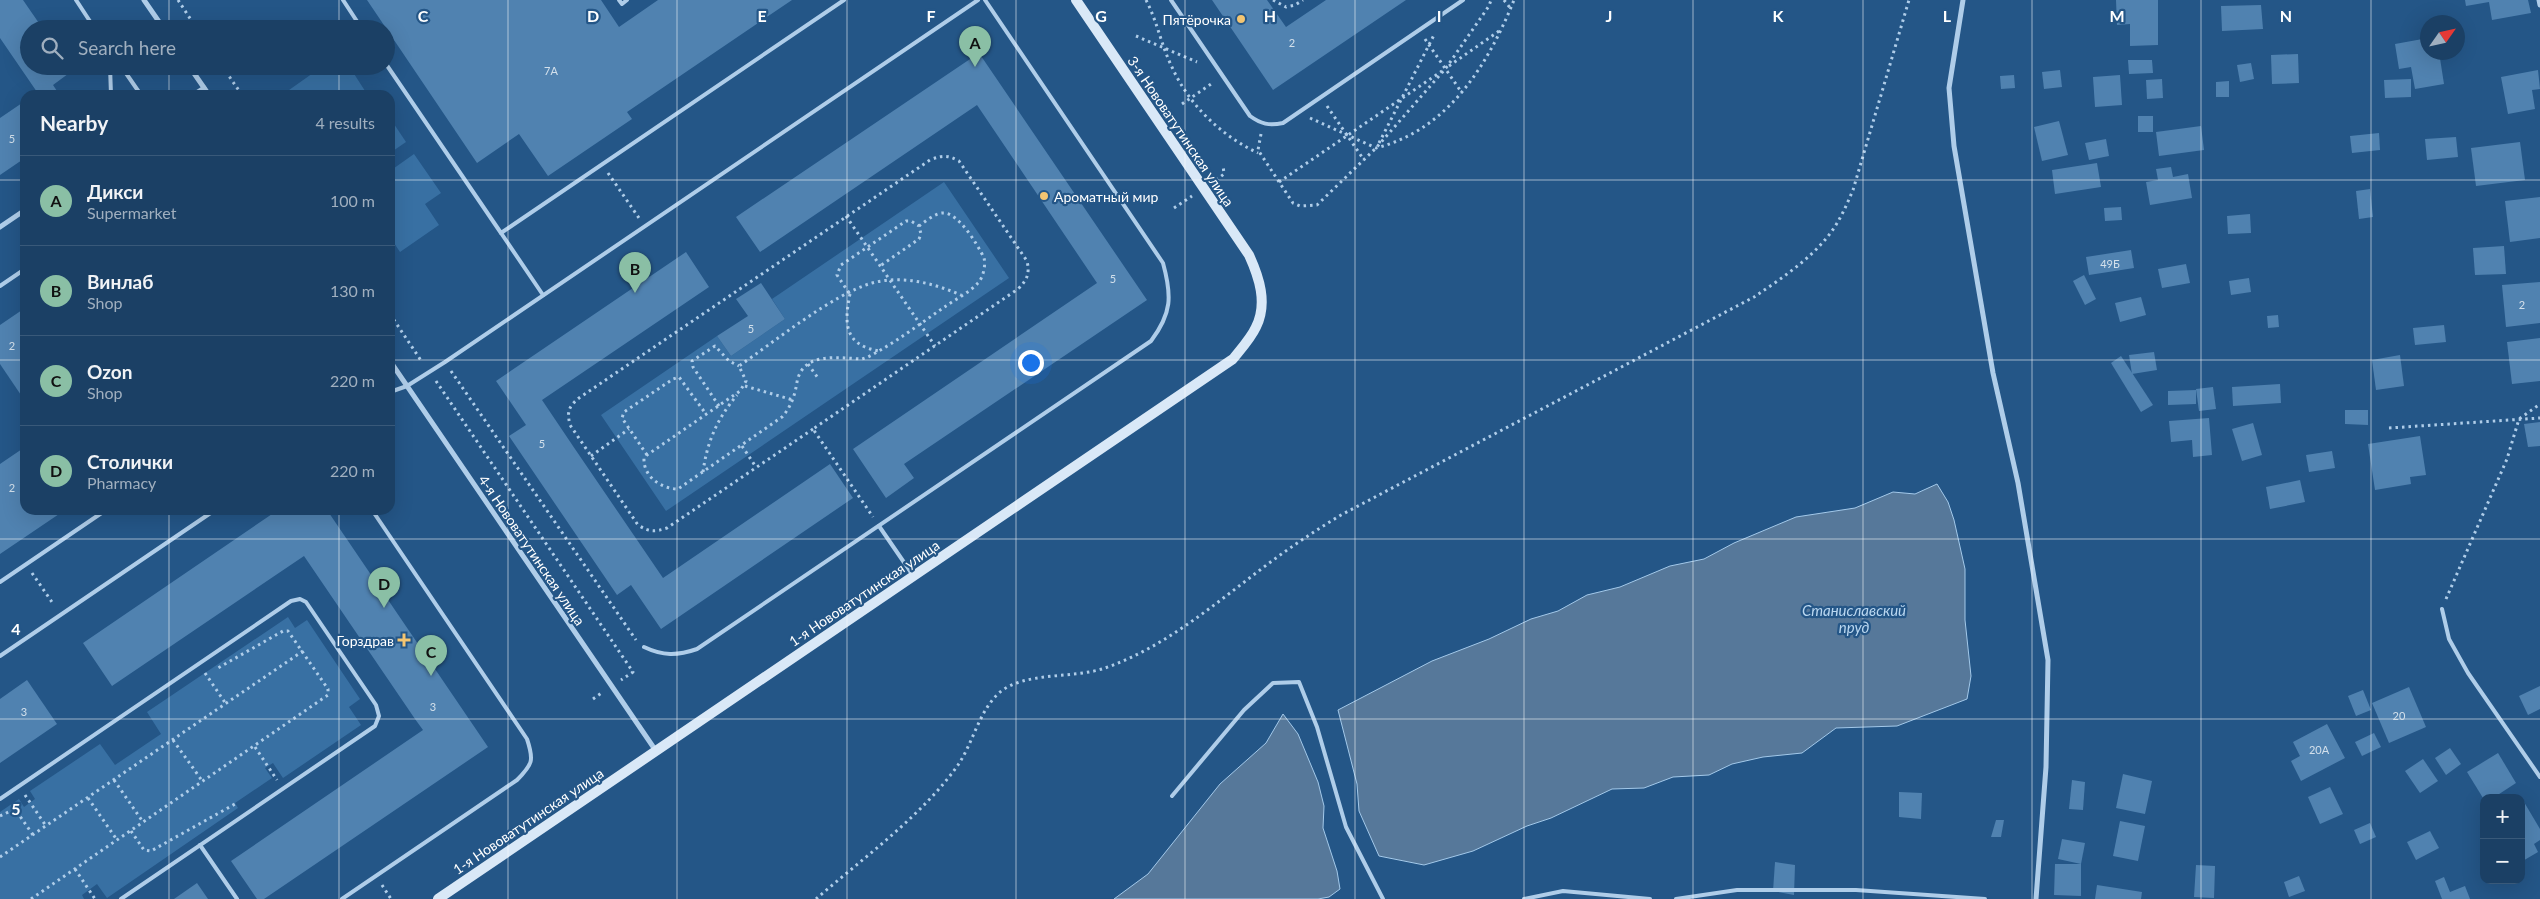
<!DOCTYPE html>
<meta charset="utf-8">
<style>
body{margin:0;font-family:Lato,sans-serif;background:#284b6e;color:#f1f3f6}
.controls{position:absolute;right:15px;bottom:15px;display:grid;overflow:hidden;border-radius:10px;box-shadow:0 5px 20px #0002}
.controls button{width:45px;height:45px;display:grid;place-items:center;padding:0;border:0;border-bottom:1px solid #395979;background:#1b4065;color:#f1f3f6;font:25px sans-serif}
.compass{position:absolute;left:2420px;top:15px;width:45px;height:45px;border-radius:50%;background:#1b4065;box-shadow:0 5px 20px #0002;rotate:56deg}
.you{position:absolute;left:1030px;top:362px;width:18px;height:18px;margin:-12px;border:4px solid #fff;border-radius:50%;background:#1a73e8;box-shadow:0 0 0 8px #1a73e833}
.badge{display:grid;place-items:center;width:32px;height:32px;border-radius:50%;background:#8abfa5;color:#111;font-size:16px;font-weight:700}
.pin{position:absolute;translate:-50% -41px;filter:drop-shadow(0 1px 2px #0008)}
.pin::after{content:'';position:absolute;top:26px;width:18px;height:15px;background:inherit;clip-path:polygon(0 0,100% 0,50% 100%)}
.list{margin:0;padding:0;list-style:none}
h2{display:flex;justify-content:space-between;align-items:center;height:65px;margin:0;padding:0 20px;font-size:21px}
h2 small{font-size:16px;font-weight:400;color:#a0afbf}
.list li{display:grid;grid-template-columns:32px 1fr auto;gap:15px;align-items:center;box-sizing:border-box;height:90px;padding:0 20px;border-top:1px solid #395979}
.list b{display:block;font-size:19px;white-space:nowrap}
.list p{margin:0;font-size:16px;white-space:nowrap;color:#a0afbf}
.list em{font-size:16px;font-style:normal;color:#a0afbf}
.icon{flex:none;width:28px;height:28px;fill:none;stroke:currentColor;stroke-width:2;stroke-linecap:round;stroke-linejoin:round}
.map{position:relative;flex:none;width:2540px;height:899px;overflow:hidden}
.search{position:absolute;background:#1b4065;box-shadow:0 5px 20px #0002;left:20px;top:20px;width:375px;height:55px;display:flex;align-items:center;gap:12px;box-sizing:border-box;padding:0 18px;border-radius:28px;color:#a0afbf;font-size:19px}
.panel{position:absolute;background:#1b4065;box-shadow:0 5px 20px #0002;left:20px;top:90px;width:375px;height:425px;border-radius:15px}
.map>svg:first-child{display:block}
.green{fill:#3870a3}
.water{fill:#56789a;stroke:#a3c9ea}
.building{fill:#5082b0}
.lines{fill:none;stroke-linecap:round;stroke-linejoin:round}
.path{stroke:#afcde9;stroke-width:3;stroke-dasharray:2.5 4;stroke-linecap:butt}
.lane{stroke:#afcde9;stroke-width:4}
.street{stroke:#afcde9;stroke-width:5}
.secondary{stroke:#d9e8f7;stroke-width:10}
.grid{fill:none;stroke:#fff;stroke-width:1;stroke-opacity:0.55}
.poi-dot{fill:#f3c572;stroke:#245687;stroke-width:2}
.labels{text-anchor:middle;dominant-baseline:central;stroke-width:4.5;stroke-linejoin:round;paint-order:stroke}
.number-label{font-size:11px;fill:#d3e0eb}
.poi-label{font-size:14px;fill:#fff;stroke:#245687;text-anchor:end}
.street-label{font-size:14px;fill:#fff;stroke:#245687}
.water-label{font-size:15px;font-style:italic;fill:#bad7f0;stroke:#245687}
.grid-label{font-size:16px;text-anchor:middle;font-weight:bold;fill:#fff;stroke:#245687;stroke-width:4.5;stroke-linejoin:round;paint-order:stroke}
</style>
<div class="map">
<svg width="2540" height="899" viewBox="0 0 2540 899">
<rect width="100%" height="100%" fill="#245687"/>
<g class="green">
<path d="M323,66H349L367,94L372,91L374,95H282Z"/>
<path d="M390,118L406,142L390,153Z"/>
<path d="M414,154L441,193L425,204L439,225L400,252L390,237V171Z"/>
<path d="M944,182L1009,278L666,511L601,415L717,336L731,356L785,319L772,299Z"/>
<path d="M288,617L295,628L307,620L360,699L349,707L361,725L283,778L273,763L265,768L272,778L235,803L238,808L107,898L97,884L82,895L84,899H0V812L19,799L24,807L35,799L30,791L100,744L115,765L161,734L147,712Z"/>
</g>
<g class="water">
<path d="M1937,484L1948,502L1954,520L1965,569V620L1971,676L1967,699L1897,726L1836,728L1802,753L1763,757L1732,764L1709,775L1673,777L1644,788L1612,789L1551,818L1527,826L1473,851L1424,865L1379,856L1359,811L1357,784L1338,710L1432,661L1489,639L1531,619L1558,611L1587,595L1620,587L1670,566L1704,559L1734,543L1796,517L1855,508L1893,492L1915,494Z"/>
<path d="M1283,714L1298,734L1318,782L1324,806L1323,828L1337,871L1340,889L1329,897L1318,899H1114L1148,874L1220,784L1266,743Z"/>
</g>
<g class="building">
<path d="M0,0H23L43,29H29V66H68L72,71L53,85L57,91V95H33L37,92L0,38Z"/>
<path d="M367,0H601L619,27L658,0H792L627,112L632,119L548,176L519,134L477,163Z"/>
<path d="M1212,0H1267L1286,27L1326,0H1406L1273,90Z"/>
<path d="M2116,0H2158V45L2130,46V24L2117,25Z"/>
<path d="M2465,0H2528L2531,13L2492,20L2489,2L2466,6Z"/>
<path d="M2261,5L2263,29L2222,31L2221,6Z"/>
<path d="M2428,38V52H2439L2444,84L2415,89L2411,67L2399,69L2395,44Z"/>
<path d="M979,53L1147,300L904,464L914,478L886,498L853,449L1097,283L977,105L760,252L736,217Z"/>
<path d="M2298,54L2299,83L2272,84L2271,55Z"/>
<path d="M2128,60H2152L2153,73L2129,74Z"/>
<path d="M2251,63L2254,79L2240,82L2237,65Z"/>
<path d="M2060,70L2062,87L2044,89L2042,72Z"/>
<path d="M2538,70L2540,89L2532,90L2535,109L2508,114L2501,77Z"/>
<path d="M2014,75L2015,88L2001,89L2000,76Z"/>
<path d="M2120,75L2122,105L2095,107L2093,77Z"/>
<path d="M2162,79L2163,98L2147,99L2146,80Z"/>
<path d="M2411,79V97L2385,98L2384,80Z"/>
<path d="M2229,81V97H2216V82Z"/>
<path d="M25,101V158L0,175V118Z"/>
<rect x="2138" y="116" width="15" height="16"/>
<path d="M2059,121L2068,155L2042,161L2034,127Z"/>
<path d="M2201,126L2204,150L2159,156L2156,132Z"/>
<path d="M2379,133L2380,150L2352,153L2350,136Z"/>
<path d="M2456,137L2458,157L2427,160L2425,139Z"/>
<path d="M2106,139L2109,156L2089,160L2085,143Z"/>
<path d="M2520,142L2525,180L2476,186L2471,148Z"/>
<path d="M2097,163L2101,187L2055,194L2052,170Z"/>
<path d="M2171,167L2173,177L2188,174L2192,198L2150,205L2146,182L2158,180L2156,169Z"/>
<path d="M2370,189L2373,217L2359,219L2356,191Z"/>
<path d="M2540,197V238L2510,242L2505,201Z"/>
<path d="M2121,207L2122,220L2105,221L2104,208Z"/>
<path d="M2250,214L2251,233L2228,234L2227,216Z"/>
<path d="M2504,246L2506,274L2475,275L2473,248Z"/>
<path d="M2131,250L2134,268L2089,275L2086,257Z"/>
<path d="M686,252L709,287L542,400L575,449L663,578L830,464L853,498L661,629L631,585L617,595L509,436L526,425L496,381Z"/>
<path d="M2186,264L2190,283L2162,288L2158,269Z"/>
<path d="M2084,275L2096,299L2085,305L2073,281Z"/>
<path d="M2249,278L2251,292L2231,295L2229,281Z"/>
<path d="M2540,282V323L2506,327L2502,285Z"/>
<path d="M761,283L785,319L731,356L717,336L748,316L736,299Z"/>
<path d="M2141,297L2146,315L2120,322L2115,303Z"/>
<path d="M25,308V401L0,364V325Z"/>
<path d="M2278,315L2279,327L2268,328L2267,316Z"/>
<path d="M2444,325L2446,342L2415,345L2413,328Z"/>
<path d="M2540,338V381L2512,384L2507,342Z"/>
<path d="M2154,352L2157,370L2132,374L2129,355Z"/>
<path d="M2400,355L2404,386L2376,390L2372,360Z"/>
<path d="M2121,356L2153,405L2141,412L2111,363Z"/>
<path d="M2280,384L2281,403L2233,406L2232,387Z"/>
<path d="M2213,387L2216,409L2199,411L2196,389Z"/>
<path d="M2196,390V404L2168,405V391Z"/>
<path d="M2345,410H2368V425L2345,424Z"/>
<path d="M2209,418L2212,455L2193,457L2192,440L2171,442L2169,421Z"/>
<path d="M2540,422V446L2528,447L2524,424Z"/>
<path d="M2253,423L2262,455L2242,461L2232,429Z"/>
<path d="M2420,436L2426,475L2410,477L2411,484L2375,490L2368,444Z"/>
<path d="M25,447V510H65L0,554V464Z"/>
<path d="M2332,451L2335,468L2309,472L2306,455Z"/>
<path d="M2300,480L2305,502L2270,509L2266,487Z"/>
<path d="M278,510H327L488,747L264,899H257L231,861L423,730L415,719L304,556L112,686L83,643Z"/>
<path d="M27,680L57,724L0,763V699Z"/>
<path d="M2540,686V709L2528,715L2519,696Z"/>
<path d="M2409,687L2426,727L2389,743L2372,703Z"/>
<path d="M2363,690L2371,710L2356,716L2348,696Z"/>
<path d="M2327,724L2345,758L2301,781L2291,761L2300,756L2293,742Z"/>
<path d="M2374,733L2381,747L2362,756L2355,742Z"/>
<path d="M2450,748L2461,764L2446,775L2435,758Z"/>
<path d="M2498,753L2516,783L2493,798H2483L2467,772Z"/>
<path d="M2423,759L2438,781L2420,793L2405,771Z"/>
<path d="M2123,774L2152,781L2145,814L2116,808Z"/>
<path d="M2072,780L2085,782L2083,810L2069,809Z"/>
<path d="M2330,787L2343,814L2320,824L2308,797Z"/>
<path d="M1899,792L1922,793L1921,819L1899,817Z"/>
<path d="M2524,802L2540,829V840L2534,844L2538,852L2521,862V803Z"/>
<path d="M1996,820H2004L2001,837H1991Z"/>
<path d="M2120,821L2145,826L2138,861L2113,856Z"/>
<path d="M2370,823L2376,837L2360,844L2354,830Z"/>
<path d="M2430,831L2439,848L2416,860L2407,842Z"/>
<path d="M2062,839L2085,843L2081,864L2058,859Z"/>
<path d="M1775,862L1795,865L1794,895L1773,891Z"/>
<path d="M2055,864H2081V896L2054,895Z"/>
<path d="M2196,865L2215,866L2214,898L2194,897Z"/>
<path d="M2299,876L2305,891L2289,897L2284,882Z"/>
<path d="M2444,877L2450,892L2465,886L2470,899H2442L2435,881Z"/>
<path d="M197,883L208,899H174Z"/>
<path d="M2097,885L2142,892L2141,899H2095Z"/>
</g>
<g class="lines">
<g class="path">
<path d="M178,0L197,29"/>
<path d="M1146,0C1157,21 1161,44 1171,65C1188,104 1220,135 1258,153"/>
<path d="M1273,0L1286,7L1295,5L1303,0"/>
<path d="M1504,0L1511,9"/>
<path d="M132,29L135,26"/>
<path d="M1136,36L1197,62"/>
<path d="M1425,39L1462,93"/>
<path d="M222,66L242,95"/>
<path d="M1449,66L1499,31"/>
<path d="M1182,104L1214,82"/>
<path d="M1327,106L1364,160"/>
<path d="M1310,118L1376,148C1448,130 1488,65 1514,0"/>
<path d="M1261,134L1258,150L1293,203L1300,206L1317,205L1376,148L1446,68L1489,6L1491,0"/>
<path d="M1379,143L1434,35"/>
<path d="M608,173L639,218"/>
<path d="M1216,180L1224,174L1223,165"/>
<path d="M1279,182L1442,71"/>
<path d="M1174,208L1192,196"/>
<path d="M846,216L935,346"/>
<path d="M919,226C926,221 935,213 943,213C958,212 978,245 984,258C986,265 983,278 978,283C970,292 956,299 946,306C921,323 895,343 868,357L862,359C839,358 803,351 797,382C795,395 791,407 782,417L678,489C662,489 643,477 644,458L647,455L740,391L746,381L739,366C774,342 833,294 872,283C902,275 933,283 961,295"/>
<path d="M849,293L837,275L841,265L906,221H911L919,226L921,234L919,239L880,266"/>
<path d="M850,294C844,323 844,345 879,351"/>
<path d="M390,314L422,362"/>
<path d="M808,364L818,378"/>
<path d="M451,371L636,640"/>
<path d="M436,381L633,672L621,680"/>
<path d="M745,386L793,400"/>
<path d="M719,406L693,367L692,361L715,346L729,361L739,366"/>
<path d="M2389,428L2540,418"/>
<path d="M813,429L667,528C655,532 649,532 638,525L570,425C567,412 568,407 579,398L930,160C942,155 948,155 959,161L1027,261C1030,274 1027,280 1018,289L813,429L873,517"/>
<path d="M742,446L756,467"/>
<path d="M647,455L622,418L624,412L673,379L679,377L706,414"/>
<path d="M591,456L629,429"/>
<path d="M703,472C707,442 717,419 737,395"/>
<path d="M32,573L54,605"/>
<path d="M2446,599L2507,459L2519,419L2540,404"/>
<path d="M205,673L226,704"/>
<path d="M593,699L603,692"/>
<path d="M173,740L203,782"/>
<path d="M255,747L277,780"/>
<path d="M114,780L143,822"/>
<path d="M25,795L46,826"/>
<path d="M88,798L117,840"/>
<path d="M0,816L15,809L33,835"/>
<path d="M131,831L144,850L151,851L235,804"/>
<path d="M0,857L303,651"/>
<path d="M75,869L95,899"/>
<path d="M382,885L391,899"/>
<path d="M31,899L328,695V689L288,631H283L218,668"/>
<path d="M816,899C863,858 922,816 958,765C973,743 979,711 999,693C1024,671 1074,679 1105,668C1163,648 1211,607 1260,570C1286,550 1313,532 1341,515L1754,297C1785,276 1822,252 1840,218C1845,209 1849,199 1853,190L1909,0"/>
</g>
<g class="lane">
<path d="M76,0L95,29"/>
<path d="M343,0L362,29"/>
<path d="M619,0L622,4L627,0"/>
<path d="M1171,0L1250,116C1261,124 1269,126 1283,123L1463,0"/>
<path d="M386,64L501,233L844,0"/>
<path d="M110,66L111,95"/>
<path d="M121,66L141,95"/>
<path d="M501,233L543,295"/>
<path d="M0,286L25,269"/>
<path d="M390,392L407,386L445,362L978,0"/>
<path d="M879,526L912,574"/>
<path d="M0,582L106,510"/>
<path d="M2442,609L2449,639L2468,673L2540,777"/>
<path d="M644,647C663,656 677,656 697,649L1151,341C1172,313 1172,296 1163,263L985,0"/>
<path d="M0,656L215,510"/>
<path d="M1172,796L1244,710L1273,683L1299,682L1317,727L1346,827L1383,899"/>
<path d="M0,799L291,601L300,599L306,602L376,705L379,716L375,726L121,899"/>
<path d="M200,845L237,899"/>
<path d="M342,899L517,780C533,764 534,760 527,739L372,510"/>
<path d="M1524,899L1563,891L1650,899"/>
<path d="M1676,899L1737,890H1856L1985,899"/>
</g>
<g class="street">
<path d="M144,0L164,29"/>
<path d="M1963,0L1949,88L1954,146L1993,373L2018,483L2048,660L2046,767L2036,899"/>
<path d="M2539,0L2540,5"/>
<path d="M189,66L209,95"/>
<path d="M193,95L204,88"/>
<path d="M0,227L25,210"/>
<path d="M390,361L656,751"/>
</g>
<path class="secondary" d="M438,899L1233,359C1241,349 1251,338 1256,327C1268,303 1259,277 1249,255L1076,0"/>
</g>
<path class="grid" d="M169,0V29M339,0V29M508,0V899M677,0V899M847,0V899M1016,0V899M1185,0V899M1355,0V899M1524,0V899M1693,0V899M1863,0V899M2032,0V899M2201,0V899M2371,0V899M169,66V95M339,66V95M0,180H25M390,180H2540M0,360H25M390,360H2540M169,510V899M339,510V899M0,539H2540M0,719H2540"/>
<g class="poi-dot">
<circle cx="1241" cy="19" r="5"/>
<circle cx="1044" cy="196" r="5"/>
<path d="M401.5 632.5h5v5h5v5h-5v5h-5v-5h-5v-5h5z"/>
</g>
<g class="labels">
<g class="number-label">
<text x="1292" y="42">2</text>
<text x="551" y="70">7А</text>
<text x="12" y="138">5</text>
<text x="2110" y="263">49Б</text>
<text x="1113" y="278">5</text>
<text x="2522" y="304">2</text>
<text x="751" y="328">5</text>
<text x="12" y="345">2</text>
<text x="542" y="443">5</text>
<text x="12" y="487">2</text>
<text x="433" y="706">3</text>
<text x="24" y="711">3</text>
<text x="2399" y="715">20</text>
<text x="2319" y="749">20А</text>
</g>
<g class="poi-label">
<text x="1231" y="19">Пятёрочка</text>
<text x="1054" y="196" text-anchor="start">Ароматный мир</text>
<text x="394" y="640">Горздрав</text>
</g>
<g class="street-label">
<text transform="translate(1181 131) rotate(56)">3-я Нововатутинская улица</text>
<text transform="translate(532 550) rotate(56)">4-я Нововатутинская улица</text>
<text transform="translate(864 593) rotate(-34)">1-я Нововатутинская улица</text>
<text transform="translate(528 821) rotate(-34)">1-я Нововатутинская улица</text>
</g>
<g class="water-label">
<text x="1854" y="610">Станиславский<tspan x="1854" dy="17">пруд</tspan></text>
</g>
</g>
<g class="grid-label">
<text x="423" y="22">C</text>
<text x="593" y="22">D</text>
<text x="762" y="22">E</text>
<text x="931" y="22">F</text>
<text x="1101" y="22">G</text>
<text x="1270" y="22">H</text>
<text x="1439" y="22">I</text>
<text x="1609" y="22">J</text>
<text x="1778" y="22">K</text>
<text x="1947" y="22">L</text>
<text x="2117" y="22">M</text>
<text x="2286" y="22">N</text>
<text x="16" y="635">4</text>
<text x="16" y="815">5</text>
</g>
</svg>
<div class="controls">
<button>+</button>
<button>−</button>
</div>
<svg class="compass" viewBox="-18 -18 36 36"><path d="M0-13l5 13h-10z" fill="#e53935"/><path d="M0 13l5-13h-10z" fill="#a0afbf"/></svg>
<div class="you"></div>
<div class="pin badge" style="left:975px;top:67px">A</div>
<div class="pin badge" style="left:635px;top:293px">B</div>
<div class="pin badge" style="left:431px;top:676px">C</div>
<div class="pin badge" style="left:384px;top:608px">D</div>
<div class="search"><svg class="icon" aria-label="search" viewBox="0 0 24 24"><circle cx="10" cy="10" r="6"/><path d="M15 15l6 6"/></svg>Search here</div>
<section class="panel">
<h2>Nearby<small>4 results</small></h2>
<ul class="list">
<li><span class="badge">A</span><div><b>Дикси</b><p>Supermarket</p></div><em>100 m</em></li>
<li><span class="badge">B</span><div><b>Винлаб</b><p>Shop</p></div><em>130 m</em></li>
<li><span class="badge">C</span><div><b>Ozon</b><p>Shop</p></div><em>220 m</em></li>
<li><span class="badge">D</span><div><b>Столички</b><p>Pharmacy</p></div><em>220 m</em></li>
</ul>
</section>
</div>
